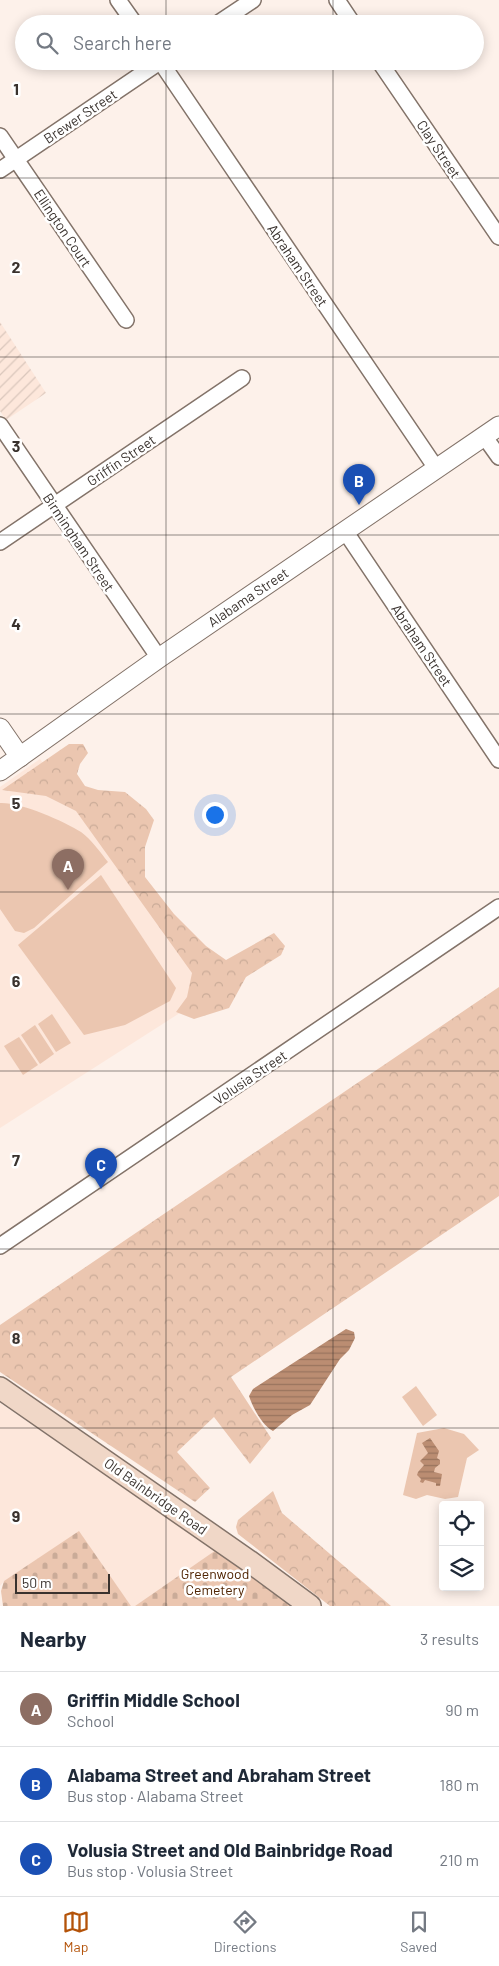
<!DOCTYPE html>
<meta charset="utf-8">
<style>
body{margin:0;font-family:Barlow,sans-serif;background:#f2f2f3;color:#1f2937}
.controls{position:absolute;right:15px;bottom:15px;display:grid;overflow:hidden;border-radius:5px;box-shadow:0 2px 12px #0003}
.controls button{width:45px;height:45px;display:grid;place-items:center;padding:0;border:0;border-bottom:1px solid #e0e1e3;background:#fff;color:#1f2937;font:25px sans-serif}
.scale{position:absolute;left:15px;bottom:12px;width:95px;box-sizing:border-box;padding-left:5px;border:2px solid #39322e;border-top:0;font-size:14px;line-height:18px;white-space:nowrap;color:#39322e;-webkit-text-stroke:4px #fff;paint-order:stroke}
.you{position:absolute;left:214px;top:814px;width:18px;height:18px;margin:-12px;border:4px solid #fff;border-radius:50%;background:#1a73e8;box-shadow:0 0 0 8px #1a73e833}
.badge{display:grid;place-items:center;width:32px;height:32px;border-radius:50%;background:#b45309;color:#fff;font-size:16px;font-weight:700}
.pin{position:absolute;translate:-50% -41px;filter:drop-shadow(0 1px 2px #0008)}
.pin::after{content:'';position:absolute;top:26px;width:18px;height:15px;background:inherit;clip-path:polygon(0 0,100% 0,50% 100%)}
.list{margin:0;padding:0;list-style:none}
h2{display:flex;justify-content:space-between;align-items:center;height:65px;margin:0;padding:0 20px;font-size:21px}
h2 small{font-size:16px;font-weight:400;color:#747a83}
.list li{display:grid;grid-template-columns:32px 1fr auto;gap:15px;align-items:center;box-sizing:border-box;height:75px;padding:0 20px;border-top:1px solid #e0e1e3}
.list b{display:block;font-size:19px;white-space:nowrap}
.list p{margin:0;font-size:16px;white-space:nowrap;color:#747a83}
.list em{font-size:16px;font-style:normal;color:#747a83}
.icon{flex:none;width:28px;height:28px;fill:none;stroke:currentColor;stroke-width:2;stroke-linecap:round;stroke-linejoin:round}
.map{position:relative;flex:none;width:499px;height:1606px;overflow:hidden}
.search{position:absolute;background:#fff;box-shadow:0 2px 12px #0003;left:15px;right:15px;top:15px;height:55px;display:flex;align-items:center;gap:12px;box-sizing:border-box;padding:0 18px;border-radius:28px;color:#747a83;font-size:19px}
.sheet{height:290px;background:#fff}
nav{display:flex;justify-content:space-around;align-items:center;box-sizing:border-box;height:70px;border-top:1px solid #e0e1e3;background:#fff;font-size:14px;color:#747a83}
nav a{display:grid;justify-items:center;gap:2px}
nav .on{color:#b45309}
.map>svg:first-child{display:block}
.built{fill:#fde7db}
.industrial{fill:url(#industrial-furrows)}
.forest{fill:url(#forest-crowns)}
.cemetery{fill:url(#cemetery-stones)}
.park{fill:#ebc6b0}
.water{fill:url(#water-rules)}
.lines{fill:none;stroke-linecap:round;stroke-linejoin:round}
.minor-casing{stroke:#837369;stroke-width:18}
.tertiary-casing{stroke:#837369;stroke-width:21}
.secondary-casing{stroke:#837369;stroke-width:24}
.minor{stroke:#fff;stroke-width:15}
.tertiary{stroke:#fff;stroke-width:19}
.secondary{stroke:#f0d7c7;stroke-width:21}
.grid{fill:none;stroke:#39322e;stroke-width:1;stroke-opacity:0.55}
.labels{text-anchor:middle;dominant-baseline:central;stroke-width:5;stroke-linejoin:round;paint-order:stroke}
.street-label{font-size:14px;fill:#39322e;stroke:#fff}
.park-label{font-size:14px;fill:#4f2402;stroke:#fff}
.grid-label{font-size:16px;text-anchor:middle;font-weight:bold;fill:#39322e;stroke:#fff;stroke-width:5;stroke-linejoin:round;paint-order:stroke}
</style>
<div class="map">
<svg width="499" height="1606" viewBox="0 0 499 1606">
<defs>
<pattern id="industrial-furrows" width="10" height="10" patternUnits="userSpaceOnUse" patternTransform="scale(1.25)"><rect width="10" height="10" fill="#fde7db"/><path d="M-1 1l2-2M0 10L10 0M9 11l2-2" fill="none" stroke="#dac7bc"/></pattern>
<pattern id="forest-crowns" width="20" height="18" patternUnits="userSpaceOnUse" patternTransform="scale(1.25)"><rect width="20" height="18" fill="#ebc6b0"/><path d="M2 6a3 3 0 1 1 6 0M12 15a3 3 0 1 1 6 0" fill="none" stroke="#caab98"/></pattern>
<pattern id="cemetery-stones" width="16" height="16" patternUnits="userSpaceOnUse" patternTransform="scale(1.25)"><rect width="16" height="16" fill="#ebc6b0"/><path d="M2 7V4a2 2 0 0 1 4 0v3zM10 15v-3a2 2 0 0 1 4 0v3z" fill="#caab98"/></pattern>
<pattern id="water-rules" width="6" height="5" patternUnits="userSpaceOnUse" patternTransform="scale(1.25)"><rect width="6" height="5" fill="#bb8d72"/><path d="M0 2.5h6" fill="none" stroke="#99745e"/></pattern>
</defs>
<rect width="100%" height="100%" fill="#fdf1ea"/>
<g class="built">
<path d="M40,759L211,993L0,1128V787Z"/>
<path d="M0,1403L216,1550L135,1606H131L79,1532L4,1581L0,1586Z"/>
</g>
<path class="industrial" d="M0,322L46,393L6,420L0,411Z"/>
<g class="forest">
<path d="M69,744H83L88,753L80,764L77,774L85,786L98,790L125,792L146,809L154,820L145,847V877L174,914L206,946L226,960L274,933L285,946L281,955L246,977L229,1008L194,1019L176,1012L187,997L192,973L76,811L46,796L2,790Z"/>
<path d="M499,987V1196L231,1377L271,1438L250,1464L214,1417L177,1452L210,1488L195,1502L0,1372V1325Z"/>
<path d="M273,1491L282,1513L391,1606H330L238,1534L236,1527L238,1520Z"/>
</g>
<g class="cemetery">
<path d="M79,1531L131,1606H3L1,1591L4,1581Z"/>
<path d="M216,1550L296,1606H135Z"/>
</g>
<g class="park">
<path d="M0,803C20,802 64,821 81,832C91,839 100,852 108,862L34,928L24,933L15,931L0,909Z"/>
<path d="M101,875L176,988L170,1001L125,1025L84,1035L18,945Z"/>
<path d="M52,1014L71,1043L56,1052L38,1024Z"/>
<path d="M35,1025L54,1054L40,1064L21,1035Z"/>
<path d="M19,1037L38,1065L23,1075L4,1046Z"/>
<path d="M416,1386L437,1415L423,1426L402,1397Z"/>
<path d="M444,1428L464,1434L479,1450L467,1458L458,1497L445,1499L427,1495L416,1499L403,1495L417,1433Z"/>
</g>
<g class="water">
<path d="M346,1329L354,1332L355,1338L349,1350L340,1359L310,1405L292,1415L273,1431C262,1425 253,1408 249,1396L253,1389Z"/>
<path d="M430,1438L439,1451L437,1458L440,1460V1464L435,1468L434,1472L442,1474L440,1486H436V1483L425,1480L423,1483L420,1482L421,1479L417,1475L418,1472L424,1465L420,1461L428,1453L422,1443Z"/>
</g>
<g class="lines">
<g class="minor-casing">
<g id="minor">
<path d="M118,0L135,24"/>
<path d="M337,0L353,24"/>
<path d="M217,24L253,0"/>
<path d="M160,61L436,468"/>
<path d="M379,61L499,237"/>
<path d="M0,136L126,320"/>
<path d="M0,170L161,61"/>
<path d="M0,425L159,658"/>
<path d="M484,436L499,457"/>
<path d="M345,531L499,760"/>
<path d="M0,542L242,378"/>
<path d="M0,1246L499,907"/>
</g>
</g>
<g class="tertiary-casing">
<g id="tertiary">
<path d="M0,728L20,757"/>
<path d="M0,771L159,658L499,426"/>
</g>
</g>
<g class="secondary-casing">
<path id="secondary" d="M0,1388L249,1561L310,1606"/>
</g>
<use href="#minor" class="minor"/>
<use href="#tertiary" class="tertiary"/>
<use href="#secondary" class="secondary"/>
</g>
<path class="grid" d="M166,0V24M333,0V24M166,61V1606M333,61V1606M0,178H499M0,357H499M0,535H499M0,714H499M0,892H499M0,1071H499M0,1249H499M0,1428H499"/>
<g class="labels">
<g class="street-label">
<text transform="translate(80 116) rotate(-34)">Brewer Street</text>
<text transform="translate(439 149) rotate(56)">Clay Street</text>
<text transform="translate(63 228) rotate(56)">Ellington Court</text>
<text transform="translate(298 265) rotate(56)">Abraham Street</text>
<text transform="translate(121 460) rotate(-34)">Griffin Street</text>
<text transform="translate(79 542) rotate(56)">Birmingham Street</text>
<text transform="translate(248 597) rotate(-34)">Alabama Street</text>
<text transform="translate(422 645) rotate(56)">Abraham Street</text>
<text transform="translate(250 1077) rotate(-34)">Volusia Street</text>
<text transform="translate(156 1496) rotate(35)">Old Bainbridge Road</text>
</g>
<g class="park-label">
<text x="215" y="1573">Greenwood<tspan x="215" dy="16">Cemetery</tspan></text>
</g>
</g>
<g class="grid-label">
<text x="16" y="95">1</text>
<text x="16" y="273">2</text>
<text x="16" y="452">3</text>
<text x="16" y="630">4</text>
<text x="16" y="809">5</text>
<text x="16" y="987">6</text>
<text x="16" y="1166">7</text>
<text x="16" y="1344">8</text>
<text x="16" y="1522">9</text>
</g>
</svg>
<div class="controls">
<button><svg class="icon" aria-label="locate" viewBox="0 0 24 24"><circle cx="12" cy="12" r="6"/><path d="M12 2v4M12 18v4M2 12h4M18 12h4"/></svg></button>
<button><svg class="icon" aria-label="layers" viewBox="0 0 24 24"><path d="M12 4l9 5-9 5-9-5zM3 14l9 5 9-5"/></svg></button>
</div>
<div class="scale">50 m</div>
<div class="you"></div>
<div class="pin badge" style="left:68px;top:890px;background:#8d6e63">A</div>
<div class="pin badge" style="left:359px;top:505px;background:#1a4fb4">B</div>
<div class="pin badge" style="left:101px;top:1189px;background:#1a4fb4">C</div>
<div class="search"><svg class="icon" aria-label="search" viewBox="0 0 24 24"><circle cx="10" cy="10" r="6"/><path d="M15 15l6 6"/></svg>Search here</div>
</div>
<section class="sheet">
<h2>Nearby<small>3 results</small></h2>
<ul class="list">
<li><span class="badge" style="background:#8d6e63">A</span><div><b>Griffin Middle School</b><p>School</p></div><em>90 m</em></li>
<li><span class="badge" style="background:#1a4fb4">B</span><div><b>Alabama Street and Abraham Street</b><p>Bus stop · Alabama Street</p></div><em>180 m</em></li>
<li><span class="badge" style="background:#1a4fb4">C</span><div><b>Volusia Street and Old Bainbridge Road</b><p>Bus stop · Volusia Street</p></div><em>210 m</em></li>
</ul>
</section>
<nav>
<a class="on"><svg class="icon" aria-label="map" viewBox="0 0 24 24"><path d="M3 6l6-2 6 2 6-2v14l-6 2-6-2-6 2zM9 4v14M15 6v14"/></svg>Map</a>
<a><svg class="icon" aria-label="directions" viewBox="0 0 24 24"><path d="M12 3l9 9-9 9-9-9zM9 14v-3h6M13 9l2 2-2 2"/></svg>Directions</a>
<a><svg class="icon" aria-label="saved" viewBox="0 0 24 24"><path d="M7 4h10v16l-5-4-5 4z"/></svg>Saved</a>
</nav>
